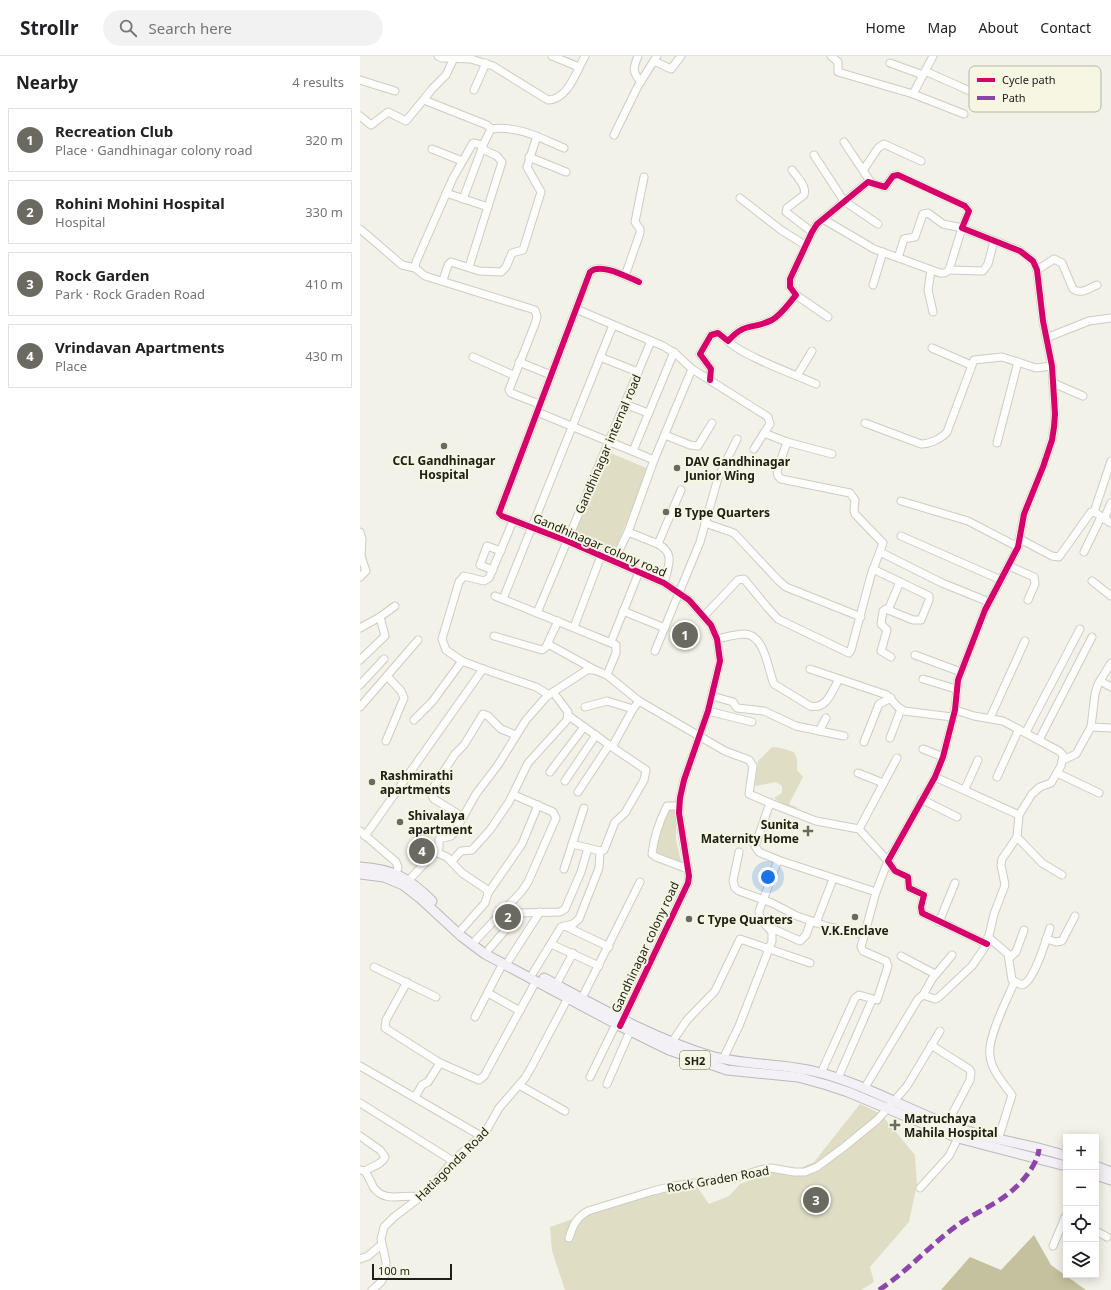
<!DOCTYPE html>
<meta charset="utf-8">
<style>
body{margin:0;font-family:"Noto Sans",sans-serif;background:#f2f2f2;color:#202124}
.controls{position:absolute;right:12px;bottom:12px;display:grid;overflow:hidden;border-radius:0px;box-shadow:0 2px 10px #0003}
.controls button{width:36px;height:36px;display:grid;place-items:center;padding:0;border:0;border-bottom:1px solid #e0e0e0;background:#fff;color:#202124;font:20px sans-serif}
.scale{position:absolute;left:12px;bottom:10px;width:80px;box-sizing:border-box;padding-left:4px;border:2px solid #202019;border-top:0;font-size:11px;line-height:14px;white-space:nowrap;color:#202019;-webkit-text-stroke:3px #f7f6e3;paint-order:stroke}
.you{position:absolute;left:408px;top:821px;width:14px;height:14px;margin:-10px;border:3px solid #fff;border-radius:50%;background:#1a73e8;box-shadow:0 0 0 6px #1a73e833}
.badge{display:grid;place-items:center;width:26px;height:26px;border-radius:50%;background:#6a6a61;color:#fff;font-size:13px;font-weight:700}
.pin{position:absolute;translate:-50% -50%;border:2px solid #fff;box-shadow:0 1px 4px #0006}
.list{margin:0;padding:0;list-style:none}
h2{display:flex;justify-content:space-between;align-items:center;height:52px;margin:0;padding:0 16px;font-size:17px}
h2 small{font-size:13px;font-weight:400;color:#757577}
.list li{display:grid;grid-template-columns:26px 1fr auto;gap:12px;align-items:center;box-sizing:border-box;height:64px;margin:0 8px 8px;padding:0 8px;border:1px solid #e0e0e0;border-radius:0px}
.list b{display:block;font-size:15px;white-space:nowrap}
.list p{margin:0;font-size:13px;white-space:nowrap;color:#757577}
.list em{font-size:13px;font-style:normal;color:#757577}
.icon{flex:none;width:22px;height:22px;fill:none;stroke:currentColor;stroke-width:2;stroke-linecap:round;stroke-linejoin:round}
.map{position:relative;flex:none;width:751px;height:1234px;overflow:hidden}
header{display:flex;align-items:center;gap:24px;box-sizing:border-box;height:56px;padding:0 20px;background:#fff;border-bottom:1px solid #e0e0e0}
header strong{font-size:19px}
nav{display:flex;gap:22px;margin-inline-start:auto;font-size:14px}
.search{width:280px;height:36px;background:#f2f2f2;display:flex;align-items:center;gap:10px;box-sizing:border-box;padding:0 14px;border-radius:22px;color:#757577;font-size:15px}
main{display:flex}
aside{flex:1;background:#fff}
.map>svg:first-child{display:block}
.green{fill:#dfdec5}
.water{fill:#c4c19e}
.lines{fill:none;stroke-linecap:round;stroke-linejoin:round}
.minor-casing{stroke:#cdccc5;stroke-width:9}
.major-casing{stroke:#bcb8bd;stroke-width:11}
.minor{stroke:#fdfdfc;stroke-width:7}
.major{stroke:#f3f1f5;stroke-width:9}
.quiet{stroke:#8e44ad;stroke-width:5;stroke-dasharray:10 5;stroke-linecap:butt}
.cycleway-casing{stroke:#f7f6e3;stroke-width:8}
.cycleway{stroke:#d6006c;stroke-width:6}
.poi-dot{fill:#6a6a61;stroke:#f7f6e3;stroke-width:1.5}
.labels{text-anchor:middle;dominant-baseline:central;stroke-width:4;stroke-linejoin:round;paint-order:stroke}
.shield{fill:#f7f6e3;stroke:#606056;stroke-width:1}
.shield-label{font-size:11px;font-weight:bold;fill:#202019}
.street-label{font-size:12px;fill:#202019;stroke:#f7f6e3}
.poi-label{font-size:12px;font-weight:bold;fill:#202019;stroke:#f7f6e3;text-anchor:start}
.key{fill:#f7f6e3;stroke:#b6b6a6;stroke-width:1}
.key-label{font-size:11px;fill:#202019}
</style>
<header>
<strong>Strollr</strong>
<div class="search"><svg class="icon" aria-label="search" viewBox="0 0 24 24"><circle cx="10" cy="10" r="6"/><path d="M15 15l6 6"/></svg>Search here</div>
<nav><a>Home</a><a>Map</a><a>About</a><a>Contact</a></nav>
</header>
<main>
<aside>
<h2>Nearby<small>4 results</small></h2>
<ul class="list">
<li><span class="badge">1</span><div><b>Recreation Club</b><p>Place · Gandhinagar colony road</p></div><em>320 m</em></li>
<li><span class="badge">2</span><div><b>Rohini Mohini Hospital</b><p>Hospital</p></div><em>330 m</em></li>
<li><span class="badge">3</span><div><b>Rock Garden</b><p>Park · Rock Graden Road</p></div><em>410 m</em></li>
<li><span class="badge">4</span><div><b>Vrindavan Apartments</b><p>Place</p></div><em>430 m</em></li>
</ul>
</aside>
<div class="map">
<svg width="751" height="1234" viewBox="0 0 751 1234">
<rect width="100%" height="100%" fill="#f2f2e8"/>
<g class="green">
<path d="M248,396L289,413L254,496L213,479Z"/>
<path d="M412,691L421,692L434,696L437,703V714L443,721L430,746V749L437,751L434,757L414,742L422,737V730L416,726L395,730L398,705Z"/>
<path d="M309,752L316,753V784L322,810L296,800C292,783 302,767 309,752Z"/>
<path d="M500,1048L521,1058L555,1099L557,1128L549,1166L510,1211L514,1226L501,1234H205L192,1195L190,1171L318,1126L338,1132L349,1148L369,1140L380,1128L409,1117L434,1115L454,1106Z"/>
</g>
<path class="water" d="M674,1179L691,1209L726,1234H581L610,1201L641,1214Z"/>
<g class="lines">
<g class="minor-casing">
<g id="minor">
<path d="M78,0L82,2L111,3L133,10L188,44C208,44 217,14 225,0"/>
<path d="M192,0L219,11"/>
<path d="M278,0C273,12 272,16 281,26"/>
<path d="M471,0L478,6V16L553,38L573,0"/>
<path d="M294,5L311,13L321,0"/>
<path d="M530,7L563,19"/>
<path d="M565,15L621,40"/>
<path d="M0,24L35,35"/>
<path d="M114,34L126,7"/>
<path d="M553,38L604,58"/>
<path d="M0,60L11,69L28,56L46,65L73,32L86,19L94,2"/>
<path d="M131,73C157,69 180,82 204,92"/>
<path d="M254,79L278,30L297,0"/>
<path d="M484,86L510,125"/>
<path d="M72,93L102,105"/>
<path d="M454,99L484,145L518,168"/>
<path d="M169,101L206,116"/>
<path d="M504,113L518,92L524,88L561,105"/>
<path d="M432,114C437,121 447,130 444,139L427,152L426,156L452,176"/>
<path d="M86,137L128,151"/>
<path d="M380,142L421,174L445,189"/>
<path d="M103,143L123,90"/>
<path d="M463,163L514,193L580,217H585L589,214L602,172L583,168L568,157L563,158L555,181L544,183L538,202"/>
<path d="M0,173L42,209L55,212L65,220L175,254L177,261L175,268L149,334L151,337L179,348"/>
<path d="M109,211L142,106L137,100L122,93"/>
<path d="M55,212L56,206L93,122L113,87L123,89L131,73L127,69L64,44"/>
<path d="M571,214L568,234L573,256"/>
<path d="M589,214L623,215L628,208L634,185"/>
<path d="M677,214L694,203L702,207L713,233C721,239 729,232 737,229"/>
<path d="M265,220L280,177V173L275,166L284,121"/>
<path d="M83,224L88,209L91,206L119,215L141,216L146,211L152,197L163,194L181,136L167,111L177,80"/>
<path d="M513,229L523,196"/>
<path d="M436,239L468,261"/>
<path d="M216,253L303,290L316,298L332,313"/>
<path d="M686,282L729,265L751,262"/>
<path d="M368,285C381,299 436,319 456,328"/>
<path d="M572,292L611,309"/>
<path d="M113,301L153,319"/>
<path d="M240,301L278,316"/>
<path d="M159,306L191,319"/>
<path d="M437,320L452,295"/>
<path d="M350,324L351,313L340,298L351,279L358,277L368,285C386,265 393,274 412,264C422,258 429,247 436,239L430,231V223L452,176L457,168L508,126L525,131L533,120L538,119L605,150L609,155L602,172L660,195L673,205L677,214L683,265L692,310L695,358L694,371L692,384L683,411L664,458L658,491L625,554L598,624L595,654L583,701L575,721L528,805L535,815L548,821L549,832L564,839L561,851L562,857L627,888"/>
<path d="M693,327L723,340"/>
<path d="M265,348L288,357"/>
<path d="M177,356L294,404"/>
<path d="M505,367L561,388C570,388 582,382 587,376L614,304L642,301L676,312L692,310"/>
<path d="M305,379L330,389L338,390L352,367"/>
<path d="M427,386L472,398"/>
<path d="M637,387L658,306"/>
<path d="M394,393L404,377"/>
<path d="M273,395L314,296"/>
<path d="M541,445L608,465L658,491"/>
<path d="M734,456L751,405"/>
<path d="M744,463L751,447"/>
<path d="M345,467L374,477L419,525L426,531L501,561"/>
<path d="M0,476L2,483L1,500L6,515L0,521"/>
<path d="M268,476L298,488L321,434"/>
<path d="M541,480L641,524"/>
<path d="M660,483L692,500L699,501L731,456L736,457L751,467"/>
<path d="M298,488C316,498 308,510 304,527"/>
<path d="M520,496L582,527L629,546"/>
<path d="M724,496L741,461"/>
<path d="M254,505L268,476L294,404L332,313L408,361L410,368L404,377L427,386L417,415L418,420L421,423L490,437L495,444L494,454L495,458L523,487L511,519L491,594L489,597L418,563L407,551L384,523L378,524L344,560"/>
<path d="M649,510L674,521L675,528L668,544"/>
<path d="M513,513L569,540V544L561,564H553L526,553L523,555L521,568L527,574L521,595L531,601"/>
<path d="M133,514L120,509L127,490L141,495"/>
<path d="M732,525L751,540"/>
<path d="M135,540L256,589V597L247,619"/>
<path d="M143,543L253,269"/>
<path d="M528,554L540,526"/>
<path d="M263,555L305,572"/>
<path d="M177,557L291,285"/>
<path d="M214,571L241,500"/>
<path d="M0,572L20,561L35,550"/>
<path d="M134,580L182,594L186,591L198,565"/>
<path d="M357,583C366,581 376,578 385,578C405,579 408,614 414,628L450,650C467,654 472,635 479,623"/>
<path d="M251,586L279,516"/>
<path d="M188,588L235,614"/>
<path d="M295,595L340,486L358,422L377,383"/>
<path d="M555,599L601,616"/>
<path d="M0,604L25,580L20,561"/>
<path d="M102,605L86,594L82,583L99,526L104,520L124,525L129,522L153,465"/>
<path d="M450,613L527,639L538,651L544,655L592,661"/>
<path d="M563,623L596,633"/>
<path d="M740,625L751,631"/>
<path d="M0,629L24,603"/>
<path d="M352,640L373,646L377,652L404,655L436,670L484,680"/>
<path d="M0,651L58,584"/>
<path d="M225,651L247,645L273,653"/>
<path d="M595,654L614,660L643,665L699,695L703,699L701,710L691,727L680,731L672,738L659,759L657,781L682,807L702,819"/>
<path d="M348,655L392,666"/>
<path d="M209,660L252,691"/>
<path d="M630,662L665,585"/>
<path d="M54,664L72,646L102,605L123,613"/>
<path d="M731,671L751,672"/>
<path d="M459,675L466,662"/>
<path d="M666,676L720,573"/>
<path d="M530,682L541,653"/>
<path d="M679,684L732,581"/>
<path d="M26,685L44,642L41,635L27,620"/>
<path d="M504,686L519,648L531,642"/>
<path d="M563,693L583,701"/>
<path d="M703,704L716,698L731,671L735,638L738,628L751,607"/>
<path d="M190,716L224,671"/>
<path d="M498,717L523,727"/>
<path d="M697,717L739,737"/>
<path d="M575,721L659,759"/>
<path d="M637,721L659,673"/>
<path d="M205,725L236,679"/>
<path d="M605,733L618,704"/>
<path d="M218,736L249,689"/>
<path d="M561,743L597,761"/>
<path d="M320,750H307C299,766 294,780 292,798L296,801L328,813"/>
<path d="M103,761L74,743L72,740L73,732L95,698L104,689L123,658L128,660L141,673L156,679"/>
<path d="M499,773L537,702"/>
<path d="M0,775L36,806L38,811L35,822"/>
<path d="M5,780L123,613L176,631L189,639"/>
<path d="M212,788L240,795L244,794L255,766L265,757L284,724L286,714L252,691L273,653L279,645"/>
<path d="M75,796L87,801L102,817L126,833L128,837L125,847L102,873"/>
<path d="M379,796L373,825L375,832L379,835L412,847L437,860L469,871L503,878"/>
<path d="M418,804L399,796L395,790L410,747L456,765L499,773L528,805L516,836L501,891L503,895L526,905L528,910L517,944L499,939L495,942L461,1017"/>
<path d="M92,805L101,795L112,794L130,774L149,746L168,707L207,664L208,656L193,636"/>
<path d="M204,813L224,752"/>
<path d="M49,824L79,792V783L91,780L94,777L116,738L138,709L166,664L187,640L227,614H235L247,619L279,645L365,695L389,704L393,710L389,738L410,747"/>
<path d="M128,837L162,788L178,749"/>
<path d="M579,866L595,827"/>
<path d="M456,867L473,823"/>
<path d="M205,870L249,891"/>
<path d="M407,870L440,885L446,879L451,865"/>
<path d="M628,881L648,898L652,924L662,929C674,926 686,884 690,872"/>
<path d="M686,883L696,886L702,885L715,860"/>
<path d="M115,885L162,835L168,826L196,762L193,756L154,739"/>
<path d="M191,888L239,910"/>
<path d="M129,893L160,857L200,856L205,853L221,816L228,792"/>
<path d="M541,900L575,918"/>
<path d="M649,902L656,896L664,874"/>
<path d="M149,904L180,856"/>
<path d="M14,911L76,941"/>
<path d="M173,917L201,871L213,868L219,863L239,812L240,795"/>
<path d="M47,926L26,964L25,972L80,1007L119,1024L124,1020L176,925"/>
<path d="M196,929L213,897"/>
<path d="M128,937L160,955"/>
<path d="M563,939L572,923L592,899"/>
<path d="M222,942L280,826"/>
<path d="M115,961L143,907"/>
<path d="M261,968L328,827L329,820L319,757L320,742L324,724L348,655L360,605L357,583L351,569L329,544L304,527L207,485L142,460L139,457L230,216C240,206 267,221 279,226"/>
<path d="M312,986L327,964L355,935L380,883L450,907"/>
<path d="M571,989L609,1013L611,1016L610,1024L587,1068"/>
<path d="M363,1003L379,970L412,885V876L400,863L399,855L418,804L516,836"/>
<path d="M0,1010L121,1080"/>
<path d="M230,1021L256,968"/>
<path d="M478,1022L512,944"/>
<path d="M247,1028L270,975"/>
<path d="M159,1029L205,1055"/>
<path d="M504,1033L558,943L563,939L575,943L579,941L612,910L627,888L634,858L645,829L641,809L642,803L657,781"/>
<path d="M55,1041L62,1029L68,1026L80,1007"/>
<path d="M0,1047L93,1105"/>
<path d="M0,1080L20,1094L25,1101C22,1109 12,1110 5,1115"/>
<path d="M638,1084L652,1039C643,1027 631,1014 630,999C627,983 647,943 654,927"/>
<path d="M0,1114L5,1115C9,1121 11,1127 14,1132C26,1148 45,1137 61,1141"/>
<path d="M560,1132L589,1100L598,1082"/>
<path d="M736,1175L747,1181"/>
<path d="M209,1182C213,1169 216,1162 228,1155L293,1135L313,1130L375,1122L400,1114L411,1112L434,1116H445L457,1111L484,1091L517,1064L528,1052L547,1030L580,975"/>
<path d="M693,1190L706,1159"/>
<path d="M0,1203L8,1200L21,1189"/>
<path d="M12,1234L21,1226L26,1217V1206L21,1183L24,1171L34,1161L67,1136L93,1105L126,1075L139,1052L165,1022L172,1010L210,938"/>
</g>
</g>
<g class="major-casing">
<g id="major">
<path d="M0,811C33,813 49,822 72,845"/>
<path d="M0,818L24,821L43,829L61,843L101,880L125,898L260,970L309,994L367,1014L438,1021L467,1029L488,1036L598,1082L706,1110"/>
<path d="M184,922C238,951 292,982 351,1000C386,1010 425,1007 461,1017C509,1030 553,1057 601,1073C635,1085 672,1088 706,1100"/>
<path d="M736,1110L751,1116"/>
<path d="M736,1119L751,1124"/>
</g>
</g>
<use href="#minor" class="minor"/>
<use href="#major" class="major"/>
<path class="quiet" d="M519,1234C548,1215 571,1188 599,1168C618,1155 640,1147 656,1131C666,1122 678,1106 679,1093"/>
<g class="cycleway-casing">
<g id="cycleway">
<path d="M350,324L351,313L340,298L351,279L358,277L368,285C386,265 393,274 412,264C422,258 429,247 436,239L430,231V223L452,176L457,168L508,126L525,131L533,120L538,119L605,150L609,155L602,172L660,195L673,205L677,214L683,265L692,310L695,358L694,371L692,384L683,411L664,458L658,491L625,554L598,624L595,654L583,701L575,721L528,805L535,815L548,821L549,832L564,839L561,851L562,857L627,888"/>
<path d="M260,970L328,827L329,820L319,757L320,742L324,724L348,655L360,605L357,583L351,569L329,544L304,527L207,485L142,460L139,457L230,216C240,206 267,221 279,226"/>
</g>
</g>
<use href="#cycleway" class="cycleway"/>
</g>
<g class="poi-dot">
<circle cx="84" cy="390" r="4"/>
<circle cx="317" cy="412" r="4"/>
<circle cx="306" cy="456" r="4"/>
<circle cx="12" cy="726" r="4"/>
<circle cx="40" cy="766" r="4"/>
<path d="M446 769h4v4h4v4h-4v4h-4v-4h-4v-4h4z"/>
<circle cx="495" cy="861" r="4"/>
<circle cx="329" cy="863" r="4"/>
<path d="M533 1063h4v4h4v4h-4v4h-4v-4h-4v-4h4z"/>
</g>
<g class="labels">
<rect class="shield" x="320" y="995" width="30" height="18" rx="3"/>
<g class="shield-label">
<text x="335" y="1004">SH2</text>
</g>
<g class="street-label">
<text transform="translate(248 388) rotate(-67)">Gandhinagar internal road</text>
<text transform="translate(240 489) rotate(23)">Gandhinagar colony road</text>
<text transform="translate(285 891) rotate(-65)">Gandhinagar colony road</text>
<text transform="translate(92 1108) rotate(-45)">Hatiagonda Road</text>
<text transform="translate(358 1123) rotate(-10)">Rock Graden Road</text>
</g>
<g class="poi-label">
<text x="84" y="404" text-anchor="middle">CCL Gandhinagar<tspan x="84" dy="14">Hospital</tspan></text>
<text x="325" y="405">DAV Gandhinagar<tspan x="325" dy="14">Junior Wing</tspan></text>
<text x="314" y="456">B Type Quarters</text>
<text x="20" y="719">Rashmirathi<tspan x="20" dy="14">apartments</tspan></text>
<text x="48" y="759">Shivalaya<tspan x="48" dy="14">apartment</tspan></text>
<text x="439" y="768" text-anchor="end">Sunita<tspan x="439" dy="14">Maternity Home</tspan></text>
<text x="337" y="863">C Type Quarters</text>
<text x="495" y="874" text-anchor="middle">V.K.Enclave</text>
<text x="544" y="1062">Matruchaya<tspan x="544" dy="14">Mahila Hospital</tspan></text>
</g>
</g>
<rect x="609" y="10" width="132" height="46" rx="6" class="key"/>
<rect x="617" y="22" width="18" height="4" fill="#d6006c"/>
<rect x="617" y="40" width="18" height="4" fill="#8e44ad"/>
<g class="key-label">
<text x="642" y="28">Cycle path</text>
<text x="642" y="46">Path</text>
</g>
</svg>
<div class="controls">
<button>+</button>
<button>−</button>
<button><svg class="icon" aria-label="locate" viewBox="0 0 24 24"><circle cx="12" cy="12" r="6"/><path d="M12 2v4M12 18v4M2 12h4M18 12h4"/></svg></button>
<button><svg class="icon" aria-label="layers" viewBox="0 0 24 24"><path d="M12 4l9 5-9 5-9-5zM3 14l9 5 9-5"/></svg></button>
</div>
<div class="scale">100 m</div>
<div class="you"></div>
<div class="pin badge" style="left:325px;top:579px">1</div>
<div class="pin badge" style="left:148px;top:861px">2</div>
<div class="pin badge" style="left:456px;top:1144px">3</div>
<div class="pin badge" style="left:62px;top:795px">4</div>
</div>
</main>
